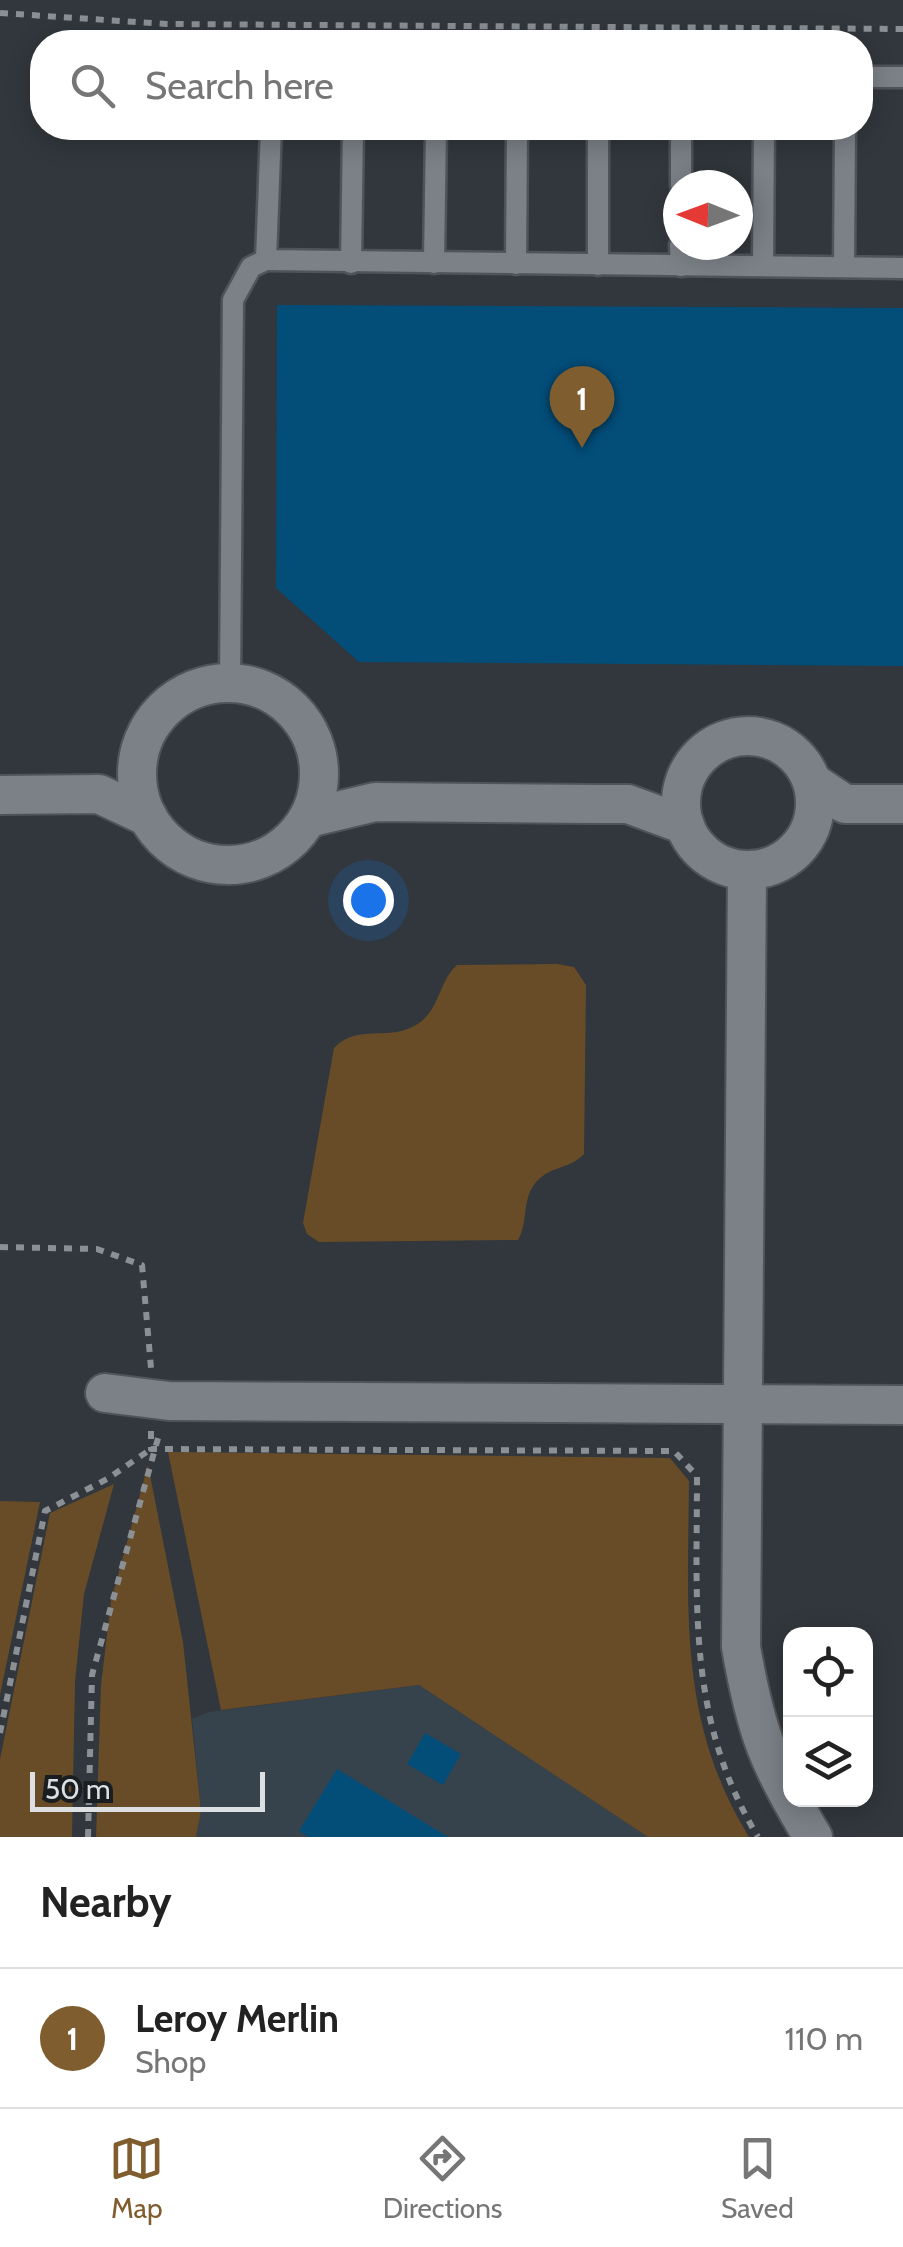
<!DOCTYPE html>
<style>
body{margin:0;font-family:Cabin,sans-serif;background:#f2f2f2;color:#222}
.controls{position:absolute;right:30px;bottom:30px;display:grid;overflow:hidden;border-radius:20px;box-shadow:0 5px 25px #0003}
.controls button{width:90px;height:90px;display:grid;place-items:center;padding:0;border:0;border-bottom:2px solid #e0e0e0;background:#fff;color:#222;font:50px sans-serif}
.compass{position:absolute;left:663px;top:170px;width:90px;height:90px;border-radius:50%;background:#fff;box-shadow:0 5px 25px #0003;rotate:271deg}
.scale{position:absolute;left:30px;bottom:25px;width:235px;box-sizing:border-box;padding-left:10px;border:5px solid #dce0e3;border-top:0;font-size:28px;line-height:35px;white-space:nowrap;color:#dce0e3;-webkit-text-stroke:8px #1b1e20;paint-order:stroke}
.you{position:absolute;left:368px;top:900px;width:35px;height:35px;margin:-25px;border:8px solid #fff;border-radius:50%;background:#1a73e8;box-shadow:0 0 0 15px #1a73e833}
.badge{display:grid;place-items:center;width:65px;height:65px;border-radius:50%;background:#7f5d2f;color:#fff;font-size:32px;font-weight:700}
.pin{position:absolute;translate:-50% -82px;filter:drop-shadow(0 2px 5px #0008)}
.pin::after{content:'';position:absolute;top:52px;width:35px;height:30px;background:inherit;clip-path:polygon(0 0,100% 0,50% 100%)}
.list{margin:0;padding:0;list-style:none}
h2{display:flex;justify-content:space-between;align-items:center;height:130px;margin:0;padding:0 40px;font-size:42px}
h2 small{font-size:32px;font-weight:400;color:#767676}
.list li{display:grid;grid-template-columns:65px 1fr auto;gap:30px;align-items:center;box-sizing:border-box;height:140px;padding:0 40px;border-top:2px solid #e0e0e0}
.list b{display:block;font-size:38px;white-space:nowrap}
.list p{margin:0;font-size:32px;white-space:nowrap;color:#767676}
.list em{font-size:32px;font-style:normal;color:#767676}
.icon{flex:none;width:55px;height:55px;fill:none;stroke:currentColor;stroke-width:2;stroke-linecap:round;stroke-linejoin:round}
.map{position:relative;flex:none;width:903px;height:1837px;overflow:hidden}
.search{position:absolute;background:#fff;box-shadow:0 5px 25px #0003;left:30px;right:30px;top:30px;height:110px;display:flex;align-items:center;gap:25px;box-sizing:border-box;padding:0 35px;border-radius:40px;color:#767676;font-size:38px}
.sheet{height:270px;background:#fff}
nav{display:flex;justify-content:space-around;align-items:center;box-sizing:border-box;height:140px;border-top:2px solid #e0e0e0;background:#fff;font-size:28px;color:#767676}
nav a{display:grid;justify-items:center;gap:5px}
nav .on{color:#7f5d2f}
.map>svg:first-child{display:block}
.built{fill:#37434c}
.green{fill:#684c27}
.building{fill:#034d79}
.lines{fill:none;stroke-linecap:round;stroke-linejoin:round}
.service-casing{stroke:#505459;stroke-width:25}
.minor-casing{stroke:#505459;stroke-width:42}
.path{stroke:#8b9094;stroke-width:6;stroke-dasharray:8 8;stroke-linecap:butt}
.service{stroke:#7b8187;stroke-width:20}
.minor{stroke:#7b8187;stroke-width:38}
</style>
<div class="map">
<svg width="903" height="1837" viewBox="0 0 903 1837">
<rect width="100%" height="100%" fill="#31373c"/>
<path class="built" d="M419,1685L648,1837H196L201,1811L192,1719L209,1712Z"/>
<g class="green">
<path d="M557,964L574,967L586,985L584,1154C570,1169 551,1166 537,1181C521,1198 529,1221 518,1240L319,1242L307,1234L303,1223L334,1048C358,1023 388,1042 416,1025C440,1011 438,982 457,965Z"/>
<path d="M168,1452L670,1458L689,1481C688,1610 678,1722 749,1837H648L419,1685L221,1710Z"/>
<path d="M148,1465L183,1642L201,1811L196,1837H96L101,1685L111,1601Z"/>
<path d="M114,1484L84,1594L75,1681L72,1837H0V1759L50,1513Z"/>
<path d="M0,1501L40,1502L0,1695Z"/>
</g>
<g class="building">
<path d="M277,305L903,308V666L359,662L276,588Z"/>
<path d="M425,1733L461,1754L443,1785L407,1764Z"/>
<path d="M337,1769L448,1837H309L299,1831Z"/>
</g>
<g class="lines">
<g class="service-casing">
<g id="service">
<path d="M860,77H903"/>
<path d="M271,128L266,260L903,268"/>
<path d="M681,185V128"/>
<path d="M680,245L681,266"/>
<path d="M351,263L353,128"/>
<path d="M434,263L436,128"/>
<path d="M516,264L517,128"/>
<path d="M598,265V128"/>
<path d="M763,266L764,128"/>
<path d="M844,267L845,128"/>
<path d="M230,683L233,300L251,267L266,260"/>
</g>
</g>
<g class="minor-casing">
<g id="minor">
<circle cx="228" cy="774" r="91"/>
<circle cx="748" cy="803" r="67"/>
<path d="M812,782L845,804H903"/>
<path d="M0,795L99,794L148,817"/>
<path d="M308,818L375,802L599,804H628L685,825"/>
<path d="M747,871L741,1647C756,1733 768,1763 813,1837"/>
<path d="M105,1393L169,1401L903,1405"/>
</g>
</g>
<g class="path">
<path d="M0,13L166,24L903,29"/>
<path d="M0,1247L97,1249L142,1265L151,1368"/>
<path d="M151,1431V1449L674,1451L697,1476C697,1608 687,1719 758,1837"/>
<path d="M0,1733L45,1511L107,1479L151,1449"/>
<path d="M88,1837L92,1675L160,1431"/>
</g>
<use href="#service" class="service"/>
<use href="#minor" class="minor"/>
</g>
</svg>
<div class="controls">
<button><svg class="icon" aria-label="locate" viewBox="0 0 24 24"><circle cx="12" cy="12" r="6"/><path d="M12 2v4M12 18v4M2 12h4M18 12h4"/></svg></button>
<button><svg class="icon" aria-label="layers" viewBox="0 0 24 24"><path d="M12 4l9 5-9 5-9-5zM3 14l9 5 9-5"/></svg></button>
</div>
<svg class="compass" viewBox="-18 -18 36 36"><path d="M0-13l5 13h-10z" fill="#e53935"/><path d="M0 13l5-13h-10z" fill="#767676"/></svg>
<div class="scale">50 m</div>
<div class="you"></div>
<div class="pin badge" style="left:582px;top:448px">1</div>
<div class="search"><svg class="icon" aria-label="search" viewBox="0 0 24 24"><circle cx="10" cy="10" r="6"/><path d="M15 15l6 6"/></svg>Search here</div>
</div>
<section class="sheet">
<h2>Nearby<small></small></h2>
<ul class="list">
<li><span class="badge">1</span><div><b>Leroy Merlin</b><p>Shop</p></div><em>110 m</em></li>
</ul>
</section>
<nav>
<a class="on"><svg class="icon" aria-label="map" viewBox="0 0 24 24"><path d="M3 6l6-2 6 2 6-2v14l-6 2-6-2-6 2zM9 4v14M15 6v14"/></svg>Map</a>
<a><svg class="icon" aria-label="directions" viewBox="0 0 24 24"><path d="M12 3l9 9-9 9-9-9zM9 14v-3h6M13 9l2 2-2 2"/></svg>Directions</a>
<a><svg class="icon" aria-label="saved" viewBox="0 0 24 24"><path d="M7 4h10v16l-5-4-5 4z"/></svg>Saved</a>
</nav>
